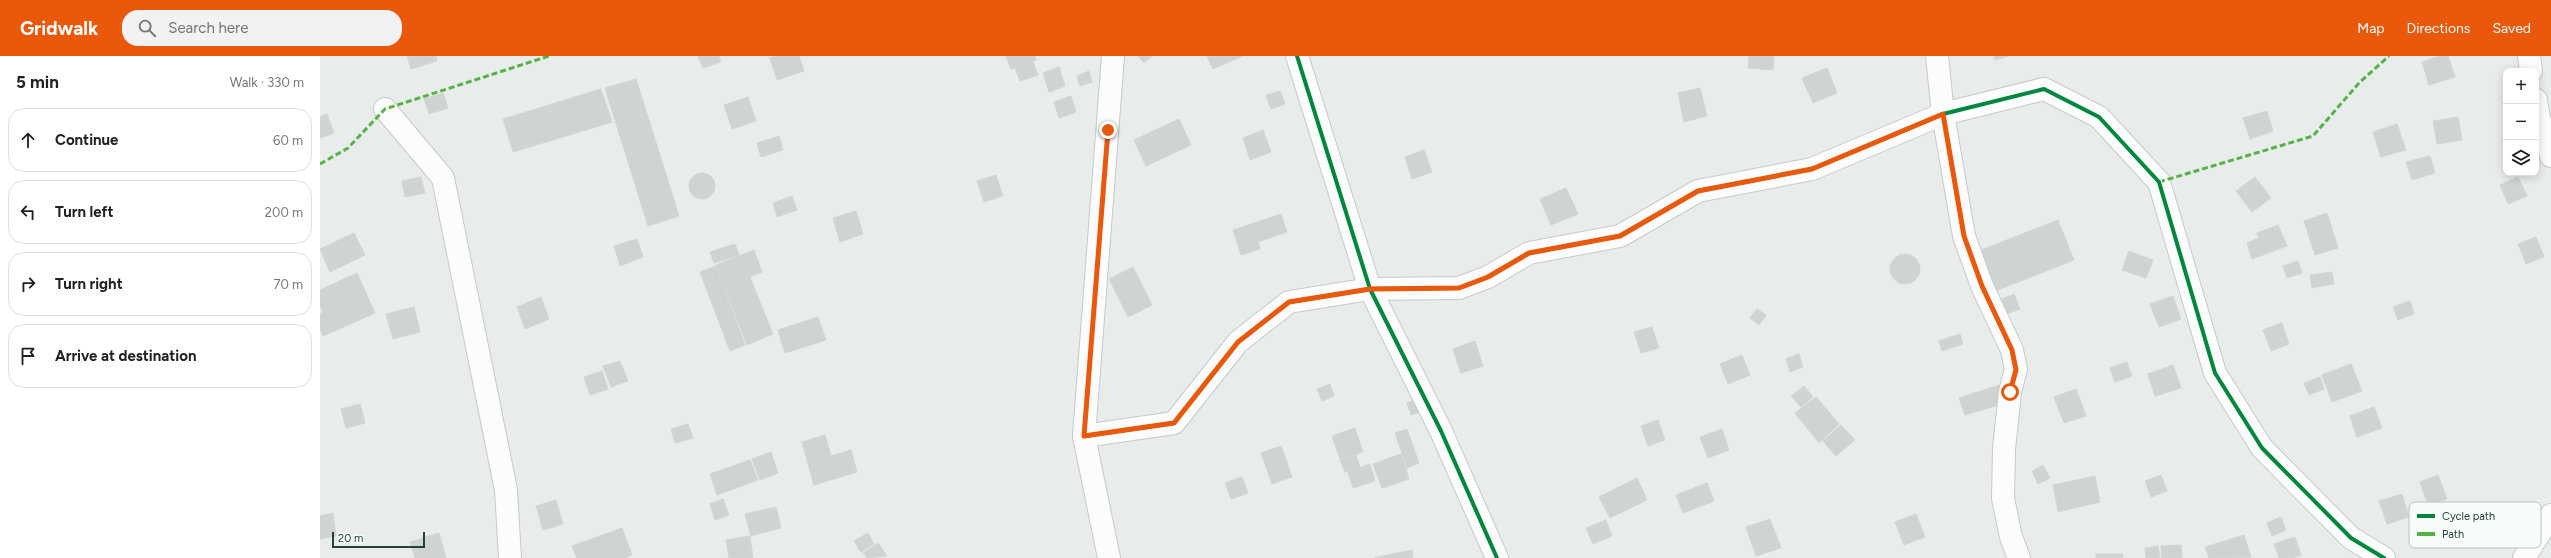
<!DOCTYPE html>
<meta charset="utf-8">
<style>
body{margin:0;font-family:Figtree,sans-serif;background:#f2f2f2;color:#202124}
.controls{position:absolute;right:12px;top:12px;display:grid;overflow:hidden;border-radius:8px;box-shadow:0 2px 10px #0003}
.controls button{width:36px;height:36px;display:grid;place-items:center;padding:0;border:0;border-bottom:1px solid #e0e0e0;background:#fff;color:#202124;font:20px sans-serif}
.scale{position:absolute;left:12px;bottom:10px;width:93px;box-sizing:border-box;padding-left:4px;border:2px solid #24423a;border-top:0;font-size:11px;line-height:14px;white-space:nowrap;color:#24423a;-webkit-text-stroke:3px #f7fbf9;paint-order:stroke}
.stop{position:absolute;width:12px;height:12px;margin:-9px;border:3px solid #ea580c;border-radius:50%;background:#fff}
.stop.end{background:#ea580c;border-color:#fff;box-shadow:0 1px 4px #0008}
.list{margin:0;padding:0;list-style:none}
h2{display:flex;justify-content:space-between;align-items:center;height:52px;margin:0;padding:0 16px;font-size:17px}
h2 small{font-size:13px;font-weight:400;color:#757577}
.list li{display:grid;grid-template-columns:26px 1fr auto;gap:12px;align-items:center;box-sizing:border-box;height:64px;margin:0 8px 8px;padding:0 8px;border:1px solid #e0e0e0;border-radius:16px}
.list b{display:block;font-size:15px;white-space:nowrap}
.list em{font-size:13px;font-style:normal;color:#757577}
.icon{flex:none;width:22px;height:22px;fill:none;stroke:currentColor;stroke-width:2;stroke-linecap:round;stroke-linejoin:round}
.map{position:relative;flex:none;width:2231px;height:502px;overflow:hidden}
header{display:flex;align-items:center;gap:24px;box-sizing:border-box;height:56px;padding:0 20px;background:#ea580c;color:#fff}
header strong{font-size:19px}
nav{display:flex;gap:22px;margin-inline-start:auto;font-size:14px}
.search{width:280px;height:36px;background:#f2f2f2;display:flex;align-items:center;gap:10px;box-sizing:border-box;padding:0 14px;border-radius:16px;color:#757577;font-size:15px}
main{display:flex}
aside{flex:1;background:#fff}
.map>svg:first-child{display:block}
.building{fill:#cfd4d2;stroke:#d1d6d4}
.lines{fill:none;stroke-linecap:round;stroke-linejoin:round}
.minor-casing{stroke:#c5cac8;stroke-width:24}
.minor{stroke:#fcfcfc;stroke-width:22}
.quiet{stroke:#55b346;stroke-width:3;stroke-dasharray:6 3;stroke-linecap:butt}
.cycleway-casing{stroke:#f7fbf9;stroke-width:6}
.cycleway{stroke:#00873e;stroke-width:4}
.route{stroke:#ea580c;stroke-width:5}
.key{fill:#f7fbf9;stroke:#b8c4c0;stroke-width:1}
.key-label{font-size:11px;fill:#24423a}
</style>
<header>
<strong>Gridwalk</strong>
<div class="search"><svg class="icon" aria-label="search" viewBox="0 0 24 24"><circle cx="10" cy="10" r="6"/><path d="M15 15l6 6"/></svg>Search here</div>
<nav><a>Map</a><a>Directions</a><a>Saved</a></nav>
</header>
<main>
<aside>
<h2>5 min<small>Walk · 330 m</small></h2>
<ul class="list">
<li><svg class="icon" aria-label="ahead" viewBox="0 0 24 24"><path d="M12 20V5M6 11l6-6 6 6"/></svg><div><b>Continue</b></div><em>60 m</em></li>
<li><svg class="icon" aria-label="left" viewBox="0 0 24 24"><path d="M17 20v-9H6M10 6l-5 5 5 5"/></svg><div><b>Turn left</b></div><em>200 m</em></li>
<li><svg class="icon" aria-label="right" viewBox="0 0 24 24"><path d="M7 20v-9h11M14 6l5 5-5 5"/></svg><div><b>Turn right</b></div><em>70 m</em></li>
<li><svg class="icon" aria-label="arrive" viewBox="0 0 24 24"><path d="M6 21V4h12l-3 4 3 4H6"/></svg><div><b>Arrive at destination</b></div></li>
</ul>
</aside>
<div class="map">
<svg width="2231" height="502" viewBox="0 0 2231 502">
<rect width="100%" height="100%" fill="#e8edeb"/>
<g class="building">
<path d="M87,0H116L117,5L91,13Z"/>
<path d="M378,0H399L401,6L383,12Z"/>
<path d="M456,0H479L484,15L457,24L450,2Z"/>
<path d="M686,0H715L716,4L691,13Z"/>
<path d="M818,0H832L824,7Z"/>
<path d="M887,0H923L893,13Z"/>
<path d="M1429,0H1454L1453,14L1428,12Z"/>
<path d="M1674,0H1688L1675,4Z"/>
<path d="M2120,0H2128L2135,21L2109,29L2102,6Z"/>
<path d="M713,6L718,19L700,25L695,12Z"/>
<path d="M739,11L745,30L729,36L723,17Z"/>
<path d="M1507,12L1517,37L1493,47L1482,22Z"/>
<path d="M769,15L772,26L760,30L757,20Z"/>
<path d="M316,23L359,160L328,170L285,32Z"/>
<path d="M1380,32L1387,60L1364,66L1358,37Z"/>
<path d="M281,33L292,66L193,96L183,63Z"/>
<path d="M960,35L965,48L951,53L946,39Z"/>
<path d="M123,37L128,52L109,58L104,43Z"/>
<path d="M751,40L756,56L739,62L734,46Z"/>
<path d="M428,41L436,65L412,73L404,49Z"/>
<path d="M1947,55L1953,75L1930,83L1923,62Z"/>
<path d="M7,58L14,77L0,82V61Z"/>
<path d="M2138,61L2142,84L2117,88L2113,65Z"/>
<path d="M859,63L871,89L826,110L814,84Z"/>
<path d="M2077,68L2086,94L2061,101L2053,76Z"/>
<path d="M943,74L951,96L930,104L923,82Z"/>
<path d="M459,80L463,94L441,101L437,87Z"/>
<path d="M1104,94L1112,116L1092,123L1085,101Z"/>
<path d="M2110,100L2115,117L2092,124L2086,106Z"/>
<circle cx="382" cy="130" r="13"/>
<path d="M676,119L683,140L664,146L657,125Z"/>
<path d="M101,121L105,137L85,141L82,125Z"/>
<path d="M1935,121L1951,142L1932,156L1916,135Z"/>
<path d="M2198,121L2207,140L2188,148L2180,129Z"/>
<path d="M1246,132L1258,158L1231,169L1220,143Z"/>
<path d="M472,140L477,154L457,161L453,147Z"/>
<path d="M536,155L543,178L520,186L513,162Z"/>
<path d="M2007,157L2018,192L1995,199L1984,165Z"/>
<path d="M961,158L967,176L938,186L940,193L921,199L913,174Z"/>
<path d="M1738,164L1754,204L1673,236L1656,196Z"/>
<path d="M1958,169L1967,190L1932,203L1927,187L1939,182L1937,177Z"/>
<path d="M34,177L45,199L10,216L0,193Z"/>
<path d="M2216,181L2224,201L2206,208L2198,188Z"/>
<path d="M317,183L323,201L300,210L294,190Z"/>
<path d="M415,188L419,199L394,207L390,196Z"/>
<path d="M434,194L442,216L430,221L453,278L427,289L396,209Z"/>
<path d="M1809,195L1833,204L1826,222L1802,214Z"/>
<circle cx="1585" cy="213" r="15"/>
<path d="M1978,205L1982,217L1967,222L1963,210Z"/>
<path d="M396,210L425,289L410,295L380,216Z"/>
<path d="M813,211L832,249L808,261L789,223Z"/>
<path d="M2012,216L2014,228L1992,232L1990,219Z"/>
<path d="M37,217L55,257L3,280L0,273V258L3,256L0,250V234Z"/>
<path d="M1694,238L1700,253L1681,260L1675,246Z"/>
<path d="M1853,240L1861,263L1839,271L1830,248Z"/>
<path d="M221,241L229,263L205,273L197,251Z"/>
<path d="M2090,245L2094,258L2078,264L2073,251Z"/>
<path d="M94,251L100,276L73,283L66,258Z"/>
<path d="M1437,253L1446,259L1439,269L1430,262Z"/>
<path d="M498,261L506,284L465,297L458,274Z"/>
<path d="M1962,267L1969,288L1951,295L1943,274Z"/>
<path d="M1332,271L1339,292L1321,297L1314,276Z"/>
<path d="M1640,278L1643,288L1622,295L1619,285Z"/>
<path d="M1155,285L1163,310L1141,317L1133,293Z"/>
<path d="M1479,298L1483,311L1470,316L1466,303Z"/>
<path d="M1422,299L1430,319L1408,328L1400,308Z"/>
<path d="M300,305L308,325L291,331L283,310Z"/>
<path d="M1807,306L1812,320L1795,326L1790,312Z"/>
<path d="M2031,308L2042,335L2012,346L2002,319Z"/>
<path d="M1853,309L1861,332L1835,340L1828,318Z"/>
<path d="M282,315L288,333L270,339L264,321Z"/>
<path d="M2000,321L2004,333L1989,339L1984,327Z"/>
<path d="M1010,328L1014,340L1002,345L997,333Z"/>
<path d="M1679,329L1685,347L1645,359L1639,342Z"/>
<path d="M1484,330L1493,341L1481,351L1471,340Z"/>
<path d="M1756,333L1766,360L1744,367L1734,341Z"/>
<path d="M1496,341L1519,368L1499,387L1475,357Z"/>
<path d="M1097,343L1101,356L1091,359L1087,347Z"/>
<path d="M40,348L45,367L26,372L21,353Z"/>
<path d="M2054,351L2062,372L2037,381L2030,360Z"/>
<path d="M1338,364L1345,384L1328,390L1321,370Z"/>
<path d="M368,368L373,382L355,387L351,373Z"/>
<path d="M1521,369L1535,384L1516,400L1503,385Z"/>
<path d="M1035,372L1043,396L1020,403L1012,380Z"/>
<path d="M1087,373L1099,407L1087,412L1075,377Z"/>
<path d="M1402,373L1409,394L1388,402L1380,381Z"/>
<path d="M505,379L511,400L531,394L537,416L494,429L482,386Z"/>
<path d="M961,390L972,421L952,428L941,397Z"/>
<path d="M451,396L458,417L440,424L432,403Z"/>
<path d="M1081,398L1089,423L1062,432L1053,408Z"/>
<path d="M1036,399L1040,411L1025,416L1020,404Z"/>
<path d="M430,404L438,424L397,439L390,418Z"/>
<path d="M1050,408L1055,425L1033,432L1028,416Z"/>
<path d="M1723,409L1730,422L1718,428L1712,415Z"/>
<path d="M1841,419L1847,435L1831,441L1825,425Z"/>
<path d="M2118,419L2127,443L2108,449L2100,426Z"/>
<path d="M1775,420L1780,446L1738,456L1733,429Z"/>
<path d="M922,421L928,437L911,443L905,427Z"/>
<path d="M1317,422L1327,444L1290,462L1279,441Z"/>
<path d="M1387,427L1394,445L1363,457L1356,439Z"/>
<path d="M2082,438L2089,461L2067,468L2059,445Z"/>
<path d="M403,443L409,459L395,464L390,448Z"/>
<path d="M236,444L243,468L223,474L216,450Z"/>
<path d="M456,451L461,472L431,480L425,458Z"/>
<path d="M13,457L16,480L0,483V460Z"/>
<path d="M1596,458L1605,481L1584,489L1575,466Z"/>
<path d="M1961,461L1966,474L1952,480L1947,467Z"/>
<path d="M1450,463L1461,492L1436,500L1426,471Z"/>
<path d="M1286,464L1292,480L1273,488L1266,472Z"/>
<path d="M302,472L312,499L304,502H257L252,490Z"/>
<path d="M119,477L126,502H95L90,486Z"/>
<path d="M548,477L554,488L541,496L534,485Z"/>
<path d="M1924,479L1931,501L1889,502L1885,491Z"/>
<path d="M430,480L433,502H409L406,484Z"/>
<path d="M1975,481L1981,499L1973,502H1959L1954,488Z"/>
<path d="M558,487L567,500L547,502L543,497Z"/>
<path d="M1861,489L1862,502H1842L1841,490Z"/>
<path d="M1838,490L1840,502H1826L1825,492Z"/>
<path d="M1092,494L1093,502H1054Z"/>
<rect x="1776" y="498" width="27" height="4"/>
</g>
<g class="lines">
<g class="minor-casing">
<g id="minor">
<path d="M977,0L1050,233L1121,375L1177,502"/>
<path d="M1617,0L1623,58L1644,180L1662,230L1692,294L1696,313L1690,336L1684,393L1683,442L1691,481L1699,502"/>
<path d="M2209,0L2211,15"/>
<path d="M2216,44L2219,62L2231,100"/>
<path d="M65,53L123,122L186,434L190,502"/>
<path d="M764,380L854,367L918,286L969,246L1050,233L1139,232L1168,221L1209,197L1300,180L1378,135L1492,113L1623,58L1724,33L1779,61L1839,126L1895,317L1942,392L2031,482L2064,502"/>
<path d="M789,502L764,380L793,0"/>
<path d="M2204,502L2231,459"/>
</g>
</g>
<use href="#minor" class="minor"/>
<g class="quiet">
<path d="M0,108L28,92L65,53L229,0"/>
<path d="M1839,126L1993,80L2039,27L2069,0"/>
</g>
<g class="cycleway-casing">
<g id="cycleway">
<path d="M977,0L1050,233L1121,375L1177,502"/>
<path d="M764,380L854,367L918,286L969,246L1050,233L1139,232L1168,221L1209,197L1300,180L1378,135L1492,113L1623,58L1724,33L1779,61L1839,126L1895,317L1942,392L2031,482L2064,502"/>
</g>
</g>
<use href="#cycleway" class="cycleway"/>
</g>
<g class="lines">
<path class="route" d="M788,74L764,380L854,367L918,286L969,246L1050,233L1139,232L1168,221L1209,197L1300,180L1378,135L1492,113L1623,58L1644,180L1662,230L1692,294L1696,314L1690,336"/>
</g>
<rect x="2089" y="446" width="132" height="46" rx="6" class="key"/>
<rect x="2097" y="458" width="18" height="4" fill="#00873e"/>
<rect x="2097" y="476" width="18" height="4" fill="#55b346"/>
<g class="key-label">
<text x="2122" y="464">Cycle path</text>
<text x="2122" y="482">Path</text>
</g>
</svg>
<div class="controls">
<button>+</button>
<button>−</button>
<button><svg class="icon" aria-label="layers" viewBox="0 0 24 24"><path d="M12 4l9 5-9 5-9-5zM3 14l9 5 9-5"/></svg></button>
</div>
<div class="scale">20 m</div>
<div class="stop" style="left:1690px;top:336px"></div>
<div class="stop end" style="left:788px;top:74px"></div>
</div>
</main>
